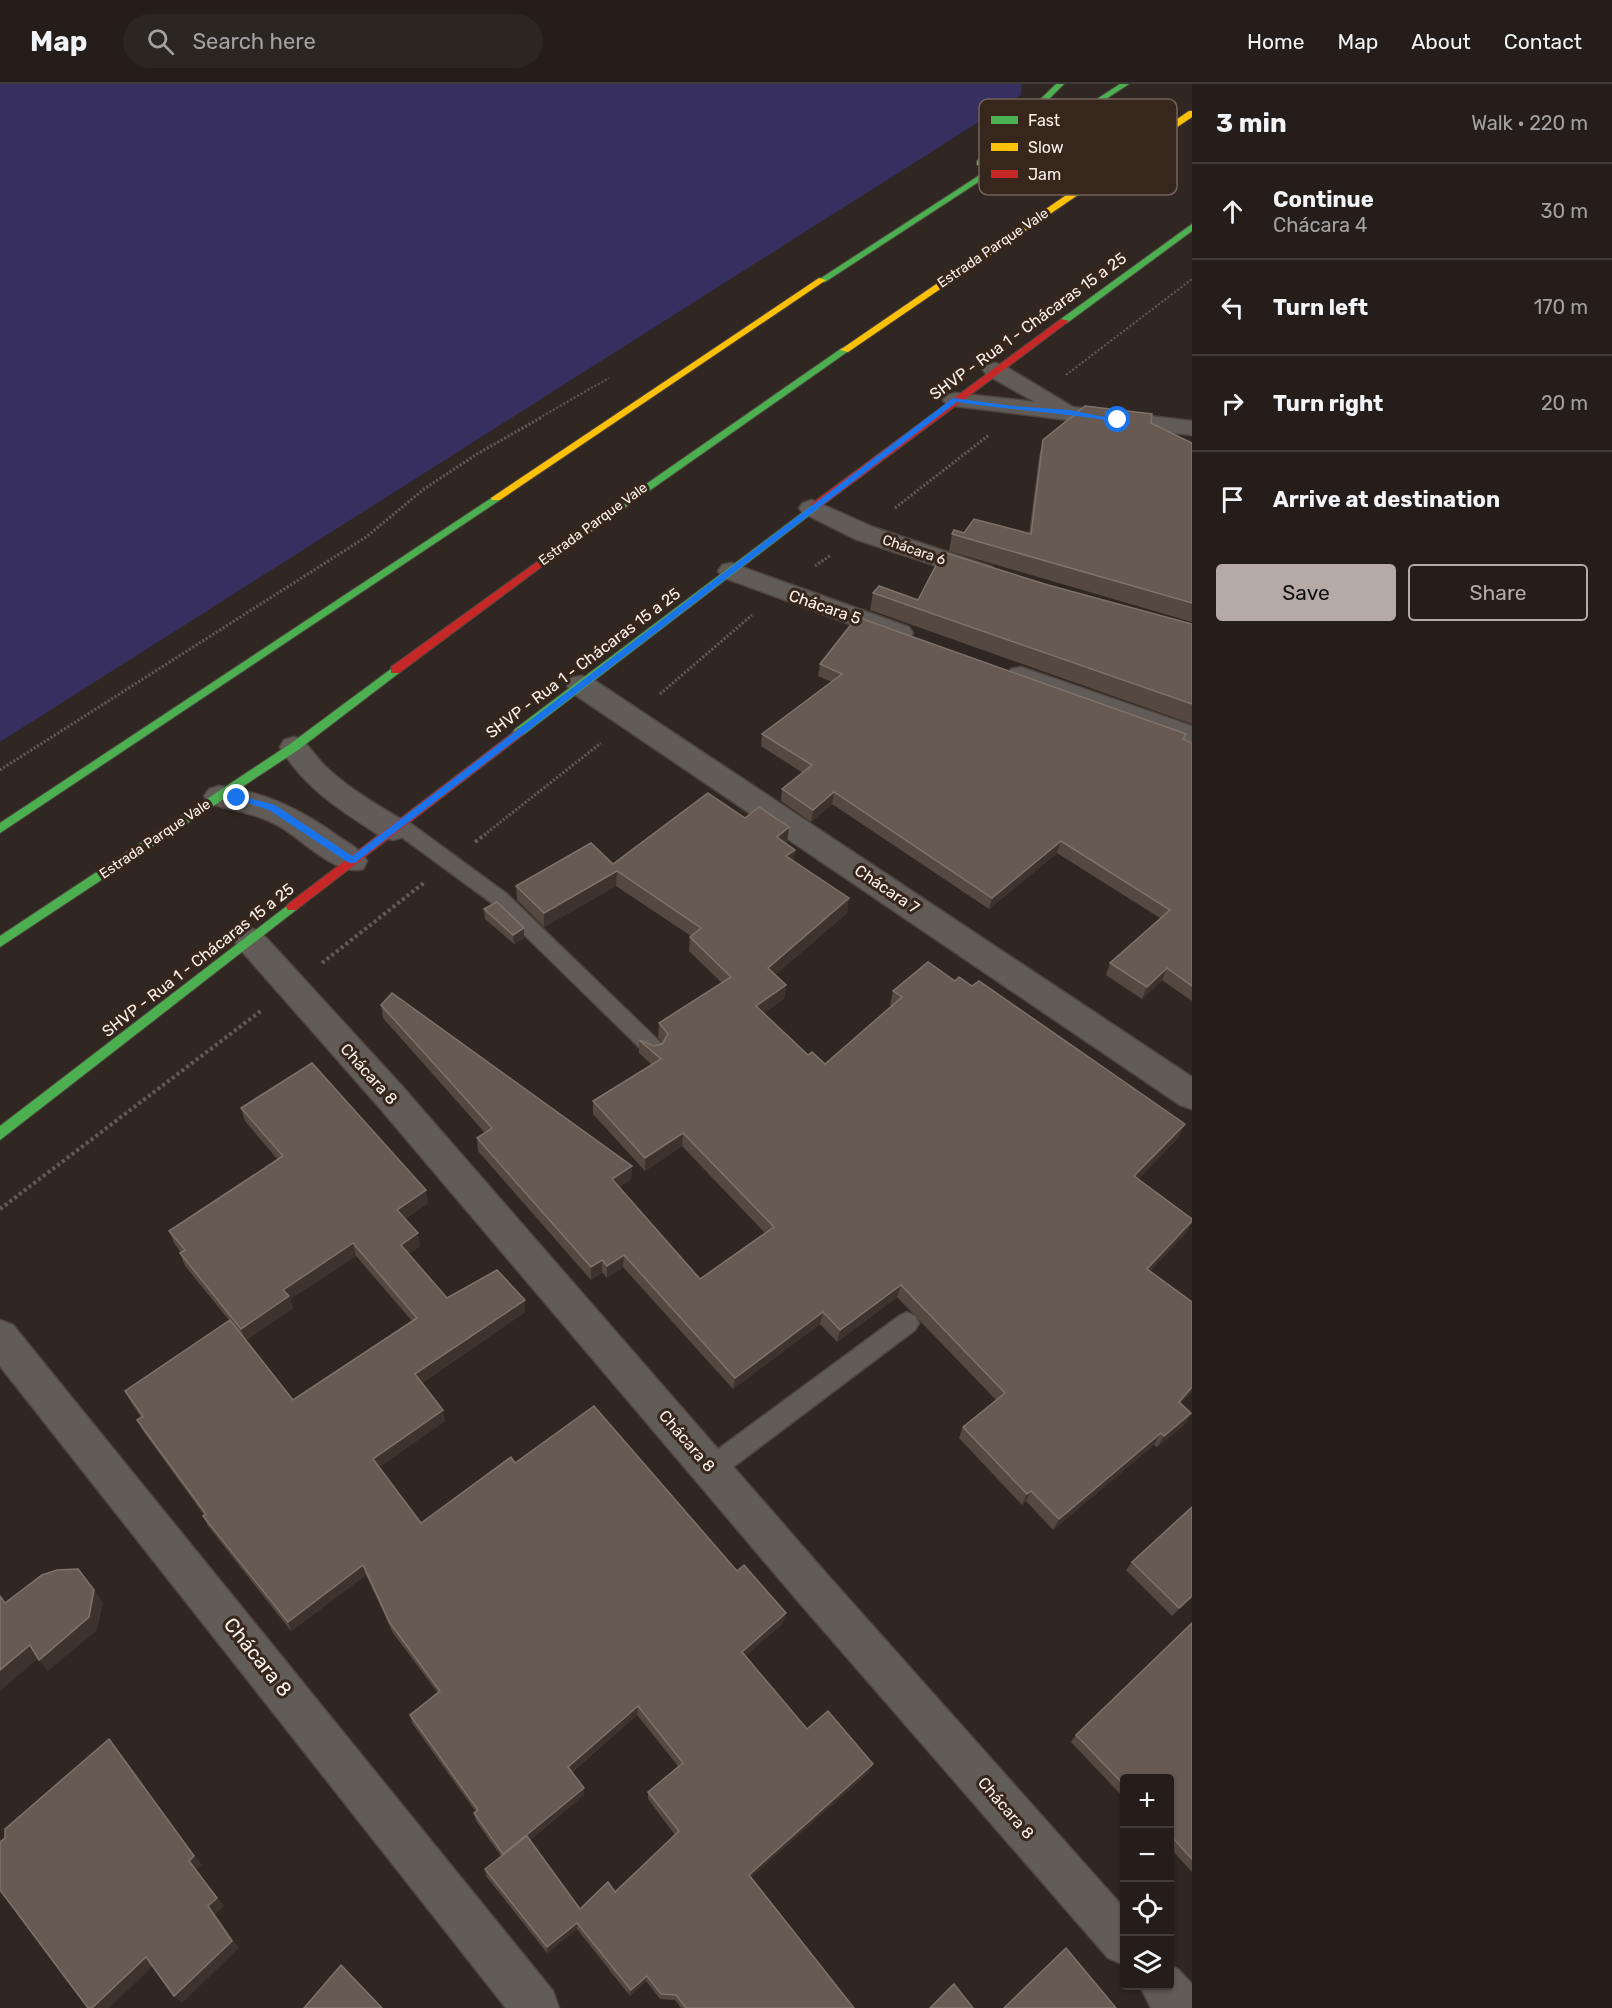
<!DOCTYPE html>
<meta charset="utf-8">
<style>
body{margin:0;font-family:Rubik,sans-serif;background:#2c2623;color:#f1f3f6}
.controls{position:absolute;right:18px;bottom:18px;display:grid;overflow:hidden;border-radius:6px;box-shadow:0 2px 4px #0004}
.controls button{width:54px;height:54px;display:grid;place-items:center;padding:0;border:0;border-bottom:2px solid #413b39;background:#241d1a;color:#f1f3f6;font:30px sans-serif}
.stop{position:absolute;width:18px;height:18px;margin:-14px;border:4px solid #1a73e8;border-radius:50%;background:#fff}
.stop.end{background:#1a73e8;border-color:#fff;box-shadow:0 2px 6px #0008}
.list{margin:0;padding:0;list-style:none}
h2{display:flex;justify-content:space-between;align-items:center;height:78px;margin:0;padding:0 24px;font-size:26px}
h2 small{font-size:20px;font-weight:400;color:#a3a2a2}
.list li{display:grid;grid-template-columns:39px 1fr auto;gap:18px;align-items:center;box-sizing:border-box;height:96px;padding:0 24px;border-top:2px solid #413b39}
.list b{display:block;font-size:22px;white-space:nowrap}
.list p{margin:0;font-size:20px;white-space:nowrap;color:#a3a2a2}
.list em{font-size:20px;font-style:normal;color:#a3a2a2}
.actions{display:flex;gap:12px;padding:18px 24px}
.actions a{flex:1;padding:14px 0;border:2px solid #b5aaa5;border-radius:6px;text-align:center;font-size:21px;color:#b5aaa5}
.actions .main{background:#b5aaa5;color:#111}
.icon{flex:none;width:33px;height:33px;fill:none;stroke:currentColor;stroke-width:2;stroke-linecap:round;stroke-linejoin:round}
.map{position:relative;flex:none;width:1192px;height:1924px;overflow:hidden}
header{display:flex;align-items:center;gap:36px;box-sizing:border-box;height:84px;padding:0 30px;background:#241d1a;border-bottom:2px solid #413b39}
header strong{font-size:28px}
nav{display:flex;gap:33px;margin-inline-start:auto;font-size:21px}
.search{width:420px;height:54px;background:#2c2623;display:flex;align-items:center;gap:15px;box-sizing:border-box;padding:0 21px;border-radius:33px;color:#a3a2a2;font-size:22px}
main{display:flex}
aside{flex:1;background:#241d1a}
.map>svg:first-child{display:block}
.green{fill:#372f60}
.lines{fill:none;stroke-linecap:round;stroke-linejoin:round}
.lane-casing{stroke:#4e4541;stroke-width:3}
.street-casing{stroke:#4e4541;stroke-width:3}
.fast-casing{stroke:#4e4541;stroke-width:2}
.slow-casing{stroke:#4e4541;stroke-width:2}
.jam-casing{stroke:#4e4541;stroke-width:2}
.path-far2{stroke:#625c58;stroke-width:2;stroke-dasharray:2 2;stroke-linecap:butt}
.path-far1{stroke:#625c58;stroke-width:3;stroke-dasharray:2 2;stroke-linecap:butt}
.path{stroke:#625c58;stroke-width:4;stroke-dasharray:3 3;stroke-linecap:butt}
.lane{fill:#625c58;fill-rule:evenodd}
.street{fill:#625c58;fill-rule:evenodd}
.fast{fill:#4caf50;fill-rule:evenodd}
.slow{fill:#ffc107;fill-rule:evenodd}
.jam{fill:#c62828;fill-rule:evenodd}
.wall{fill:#554840;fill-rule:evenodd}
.shaded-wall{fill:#3e332c}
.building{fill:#675a52;stroke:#7e726a;stroke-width:1.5}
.route{fill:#1a73e8}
.labels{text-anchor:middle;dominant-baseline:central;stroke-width:6;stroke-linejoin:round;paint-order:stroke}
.far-street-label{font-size:14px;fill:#fcf1eb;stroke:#36261c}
.street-label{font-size:16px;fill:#fcf1eb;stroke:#36261c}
.near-street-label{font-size:20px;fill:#fcf1eb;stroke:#36261c}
.key{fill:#36261c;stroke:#71635a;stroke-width:1.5}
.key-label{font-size:16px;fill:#fcf1eb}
</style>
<header>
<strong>Map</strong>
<div class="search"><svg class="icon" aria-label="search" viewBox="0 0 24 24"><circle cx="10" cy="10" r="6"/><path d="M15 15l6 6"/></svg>Search here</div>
<nav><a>Home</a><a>Map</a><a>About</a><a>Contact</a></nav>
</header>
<main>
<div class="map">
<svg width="1192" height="1924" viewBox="0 0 1192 1924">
<rect width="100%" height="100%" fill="#302722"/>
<path class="green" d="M0,0H1022L1021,11L0,658Z"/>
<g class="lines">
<g class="lane-casing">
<g id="lane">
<path d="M399,734L406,736L507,810L661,959L665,965L661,971L654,973L647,971L493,820L392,746L390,741L392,736Z"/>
<path d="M907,1228L915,1232L919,1239L915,1246L720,1393L711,1397L702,1393L699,1385L702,1377L899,1232Z"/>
</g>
</g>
<g class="street-casing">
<g id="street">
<path d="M995,279L1003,281L1073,323L1192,337V351L947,321L943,316L947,311L955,309L1035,318L987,291L983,286L987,281Z"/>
<path d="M812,416L873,443L992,483L996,489L992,495L983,497L855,455L803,429L799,424L803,419Z"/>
<path d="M731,479L909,543L913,549L909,555L899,558L722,493L718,487L722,481Z"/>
<path d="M1021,583L1192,642V663L1011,599L1007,592L1011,585Z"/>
<path d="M581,592L591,594L1192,993V1025L1180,1021L571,608L567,601L571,594Z"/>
<path d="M294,653C308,657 313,670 324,681C347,704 376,720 404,737L408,745L404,753L393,756L382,753C343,728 304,704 280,663L284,656Z"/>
<path d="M219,702C265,708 302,726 339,753C350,760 361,766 367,777L363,785C337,793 302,755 279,742C256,729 233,727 209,719L204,712L209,705Z"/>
<path d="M250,844L261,848L402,1002L825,1488L1124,1824V1881L1108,1874L797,1516L378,1022L239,864L234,856L239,848Z"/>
<path d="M0,1236L13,1241L553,1907L559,1924H506L0,1282Z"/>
<path d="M1170,1881L1179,1886L1192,1900V1924H1151L1140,1902H1170Z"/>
</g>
</g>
<g class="fast-casing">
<g id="fast">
<path d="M1056,0H1064L983,81H977V77Z"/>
<path d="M1120,0H1129L825,198L818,196Z"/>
<path d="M1192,140V147L1067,239H1061V235Z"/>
<path d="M842,264L850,266L552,475H544V471Z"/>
<path d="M496,411L500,412V416L0,749V739Z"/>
<path d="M815,419L819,420V424L523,651H515L513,648L515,645Z"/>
<path d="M395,582L401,586L399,589L298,666L0,863V852L290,660Z"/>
<path d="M292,818L298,823L296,826L0,1056V1042Z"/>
</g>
</g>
<g class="slow-casing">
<g id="slow">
<path d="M1189,27H1192V33L848,268L840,266Z"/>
<path d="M819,194L826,196L500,416H492L491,414Z"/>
</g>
</g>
<g class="jam-casing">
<g id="jam">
<path d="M1061,235L1069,237L819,424H811V420Z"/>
<path d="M548,470L553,473L552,475L399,589H391V583Z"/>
<path d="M519,644L523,645L525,648L523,651L296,826H288L286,823L288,820Z"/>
</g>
</g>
<g class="path-far2">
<path d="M1066,291L1192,195"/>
<path d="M539,334L609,294"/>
</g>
<g class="path-far1">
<path d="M895,424L989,351"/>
<path d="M815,482L831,471"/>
<path d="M660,610L752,531"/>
<path d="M0,686L366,453L424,405L477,370L542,333"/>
<path d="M484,751L601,659"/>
</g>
<g class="path">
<path d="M475,758L486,750"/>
<path d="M322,879L425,798"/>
<path d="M0,1125L262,926"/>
</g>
<use href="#lane" class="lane"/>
<use href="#street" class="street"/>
<use href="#fast" class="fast"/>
<use href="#slow" class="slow"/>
<use href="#jam" class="jam"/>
</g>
<g class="wall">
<path d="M1151,339L1192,359V538L949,467L952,450H1029L1039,373L1043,356Z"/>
<path d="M1048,501L1192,540V640L870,526L873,509L918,516Z"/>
<path d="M820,580L1184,656L1192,659V917L1162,896L1142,915L1106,891L1110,879L1160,834L1057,769L989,825L832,720L811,738L781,717L782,705L803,689L761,662L762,650L832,598L818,592Z"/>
<path d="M745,734L789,743L787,758L785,759L795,766L793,777L847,829L775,891L786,901L784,915L763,929L808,971L825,980L892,922L890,921L893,907L1179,1053L1138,1095L1192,1135V1138L1186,1149L1150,1187L1192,1218V1307L1181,1319L1191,1329L1184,1341L1157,1363L1154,1361L1053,1446L1026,1417L1022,1421L959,1354L963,1343L996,1316L897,1213L837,1258L820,1240L733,1305L623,1183L607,1194L602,1188L591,1196L478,1067L477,1054L485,1049L383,934L381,921L632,1082L631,1095L619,1103L700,1195L765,1149L682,1062L645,1087L593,1030V1017L652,981L639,969V956L654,962L662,960L663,959L658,953L659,939L722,899L689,867L690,853L691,852L616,802L544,843L517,816L516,802L613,780Z"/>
<path d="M484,825L524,854L514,860L485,835Z"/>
<path d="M241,1024L428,1119L405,1135L420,1162L408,1170L447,1214L525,1216V1228L422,1299L445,1337L379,1383L421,1439L515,1379L737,1487L783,1539L745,1572L807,1645L869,1688L751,1793L854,1924H681L675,1916L660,1915L646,1897L630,1912L577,1845L547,1869L486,1792L485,1785L501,1772L476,1737L474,1729L476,1728L412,1639L410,1631L438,1609L393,1549L366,1491L291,1547L208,1442L203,1432L204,1431L143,1347L137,1336L141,1333L131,1318L125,1307L229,1236L185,1182L180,1169H181L174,1159L169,1147L278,1076L245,1037ZM356,1172L412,1237L293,1316L246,1256L293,1224L290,1215ZM637,1631L678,1682L648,1708V1715L675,1751L615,1808L580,1825L530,1756L584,1711L572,1688Z"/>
<path d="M1192,1423V1514L1172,1532L1126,1486L1132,1478Z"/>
<path d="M1192,1539V1788L1170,1764V1695H1125V1715L1071,1658L1076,1651Z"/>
<path d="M1066,1864L1116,1924H1003L1058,1871Z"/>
</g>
<g class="shaded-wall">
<path d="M834,708L832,720L811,738L813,726Z"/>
<path d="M789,743L787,758L775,768L777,753Z"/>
<path d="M1061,757L1057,769L989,825L992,814Z"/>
<path d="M795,766L793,780L786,772Z"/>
<path d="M617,787L616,802L544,843V829Z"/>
<path d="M849,814L847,829L767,898L768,884Z"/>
<path d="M524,844V854L514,860L513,851Z"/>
<path d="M1167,884L1162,896L1142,915L1147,903Z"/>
<path d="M786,901L784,915L754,935L756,922Z"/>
<path d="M1185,1040L1179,1053L1129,1105L1134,1092Z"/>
<path d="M683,1049L682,1062L645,1087V1074Z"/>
<path d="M632,1082L631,1095L612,1108V1095Z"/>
<path d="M426,1106L428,1119L399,1139L397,1126Z"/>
<path d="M1192,1137L1186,1149L1141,1197L1147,1185Z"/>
<path d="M418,1149L420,1162L403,1173L401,1161Z"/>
<path d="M353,1159L356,1172L290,1215L293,1224L245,1257L241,1245L283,1206Z"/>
<path d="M624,1171L623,1183L607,1194V1182Z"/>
<path d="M602,1176V1188L591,1196V1183Z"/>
<path d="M901,1201L897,1213L837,1258L840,1246Z"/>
<path d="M525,1216V1228L417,1302L415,1290Z"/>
<path d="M823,1228L820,1240L733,1305L735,1294Z"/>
<path d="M1192,1303V1307L1172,1329L1179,1318Z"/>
<path d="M443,1326L445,1337L375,1386L373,1375Z"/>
<path d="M1191,1329L1184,1341L1157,1363L1164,1352Z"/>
<path d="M1161,1349L1154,1361L1053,1446L1059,1435Z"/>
<path d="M1031,1407L1026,1417L1022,1421L1027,1410Z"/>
<path d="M363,1481L366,1491L291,1547L288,1538Z"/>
<path d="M94,1506L103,1519L97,1546L48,1587L39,1576Z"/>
<path d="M1192,1512V1514L1172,1532L1179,1524Z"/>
<path d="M786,1529L783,1539L740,1577L742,1568Z"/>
<path d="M30,1561L40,1573L0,1607V1586Z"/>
<path d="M638,1622L637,1631L569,1690L568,1683Z"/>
<path d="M109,1655L202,1781L196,1786L224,1822L215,1830L239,1864L182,1919L174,1912L208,1822L189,1777Z"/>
<path d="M873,1680L869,1688L747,1797L749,1791Z"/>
<path d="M584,1704V1711L504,1777L503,1770Z"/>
<path d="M577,1839V1845L547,1869V1863Z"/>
<path d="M146,1873L154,1881L109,1924H92Z"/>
<path d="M647,1892L646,1897L630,1912L631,1906Z"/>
</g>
<g class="building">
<path d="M1085,322L1152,330L1151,339L1192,359V519L952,450L954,446L964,449L974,435L1031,450L1043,356Z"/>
<path d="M943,468L1048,501L1192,540V620L873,509L879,502L918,516Z"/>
<path d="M857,533L1186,650L1183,655L1192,659V902L1167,884L1147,903L1110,879L1170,826L1061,757L992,814L834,708L813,726L782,705L812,681L762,650L842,590L820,580Z"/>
<path d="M708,709L745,734L759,723L789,743L777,753L795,766L786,772L849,814L768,884L786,901L756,922L808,971L812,968L825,980L902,913L893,907L928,878L955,897L959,893L972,902L979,897L1185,1040L1134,1092L1192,1135V1137L1147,1185L1192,1218V1303L1179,1318L1191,1329L1164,1352L1161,1349L1059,1435L1031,1407L1027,1410L963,1343L1005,1309L901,1201L840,1246L823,1228L735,1294L624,1171L607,1182L602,1176L591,1183L477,1054L492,1044L381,921L392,909L632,1082L612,1095L700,1195L774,1143L683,1049L645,1074L593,1017L661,975L639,956L654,962L662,960L668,950L659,939L731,893L690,853L701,844L617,787L544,829L516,802L591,759L613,780Z"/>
<path d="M497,818L524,844L513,851L484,825Z"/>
<path d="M312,979L426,1106L397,1126L418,1149L401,1161L447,1214L497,1186L525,1216L415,1290L443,1326L373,1375L421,1439L511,1373L515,1379L594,1322L737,1487L744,1481L786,1529L742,1568L807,1645L828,1627L873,1680L749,1791L854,1924H686L676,1911L661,1910L647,1892L631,1906L577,1839L547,1863L485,1785L527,1752L580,1825L608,1798L615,1808L679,1747L648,1708L683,1679L638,1622L568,1683L584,1704L503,1770L474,1729L478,1726L410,1631L440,1607L390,1539L363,1481L288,1538L203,1432L206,1430L137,1336L143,1332L125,1307L230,1236L293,1316L417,1234L353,1159L283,1206L289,1212L241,1245L180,1169L185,1166L169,1147L283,1072L241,1024Z"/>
<path d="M1192,1423V1512L1179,1524L1132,1478Z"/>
<path d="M78,1485L94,1506L89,1533L39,1576L30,1561L0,1586V1512L5,1519L42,1491L57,1486Z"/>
<path d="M1192,1539V1775L1170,1751V1695H1125V1702L1076,1651Z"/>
<path d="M109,1655L194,1772L189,1777L217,1814L208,1822L232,1857L174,1912L146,1873L92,1924H88L0,1806V1758L5,1754V1745Z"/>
<path d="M1066,1864L1116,1924H1004Z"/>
<path d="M341,1881L382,1924H304Z"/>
<path d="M954,1900L973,1924H930Z"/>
</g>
<path class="route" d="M953,314L1013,322L1069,326L1121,336L1118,338C1064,329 1010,326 957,318L355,779H349L269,726L233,714L237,711L275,721L352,772Z"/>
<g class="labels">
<g class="far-street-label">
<text transform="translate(993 164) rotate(-34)">Estrada Parque Vale</text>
<text transform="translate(593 440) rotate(-36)">Estrada Parque Vale</text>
<text transform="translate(914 466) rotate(19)">Chácara 6</text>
<text transform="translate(155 755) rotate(-34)">Estrada Parque Vale</text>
</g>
<g class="street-label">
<text transform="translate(1028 242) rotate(-36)">SHVP - Rua 1 - Chácaras 15 a 25</text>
<text transform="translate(825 523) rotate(19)">Chácara 5</text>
<text transform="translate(583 579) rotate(-37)">SHVP - Rua 1 - Chácaras 15 a 25</text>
<text transform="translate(887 805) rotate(34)">Chácara 7</text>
<text transform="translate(198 876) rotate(-38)">SHVP - Rua 1 - Chácaras 15 a 25</text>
<text transform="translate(369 990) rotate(48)">Chácara 8</text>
<text transform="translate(687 1357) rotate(49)">Chácara 8</text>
<text transform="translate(1006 1724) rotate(49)">Chácara 8</text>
</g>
<g class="near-street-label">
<text transform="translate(258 1573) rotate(51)">Chácara 8</text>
</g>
</g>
<rect x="979" y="15" width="198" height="96" rx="9" class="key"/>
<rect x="991" y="32" width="27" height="8" fill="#4caf50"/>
<rect x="991" y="59" width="27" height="8" fill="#ffc107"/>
<rect x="991" y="86" width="27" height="8" fill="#c62828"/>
<g class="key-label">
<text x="1028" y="42">Fast</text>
<text x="1028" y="69">Slow</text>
<text x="1028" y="96">Jam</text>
</g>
</svg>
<div class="controls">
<button>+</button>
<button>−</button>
<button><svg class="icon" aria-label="locate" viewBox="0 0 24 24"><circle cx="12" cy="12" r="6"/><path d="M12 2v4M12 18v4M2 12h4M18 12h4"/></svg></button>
<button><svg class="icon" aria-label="layers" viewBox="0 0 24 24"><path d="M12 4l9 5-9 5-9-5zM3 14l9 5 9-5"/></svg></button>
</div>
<div class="stop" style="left:1118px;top:336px"></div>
<div class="stop end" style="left:237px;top:714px"></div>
</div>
<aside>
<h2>3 min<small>Walk · 220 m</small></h2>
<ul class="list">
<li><svg class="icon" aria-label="ahead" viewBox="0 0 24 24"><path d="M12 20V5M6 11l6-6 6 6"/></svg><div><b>Continue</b><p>Chácara 4</p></div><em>30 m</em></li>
<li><svg class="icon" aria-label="left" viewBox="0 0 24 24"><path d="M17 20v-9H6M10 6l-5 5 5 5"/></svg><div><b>Turn left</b></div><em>170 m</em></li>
<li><svg class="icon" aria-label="right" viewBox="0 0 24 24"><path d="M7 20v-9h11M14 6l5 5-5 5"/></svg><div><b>Turn right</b></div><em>20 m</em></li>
<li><svg class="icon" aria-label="arrive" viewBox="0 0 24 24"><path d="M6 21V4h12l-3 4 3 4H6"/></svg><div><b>Arrive at destination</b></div></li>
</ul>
<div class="actions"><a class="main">Save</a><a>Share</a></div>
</aside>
</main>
